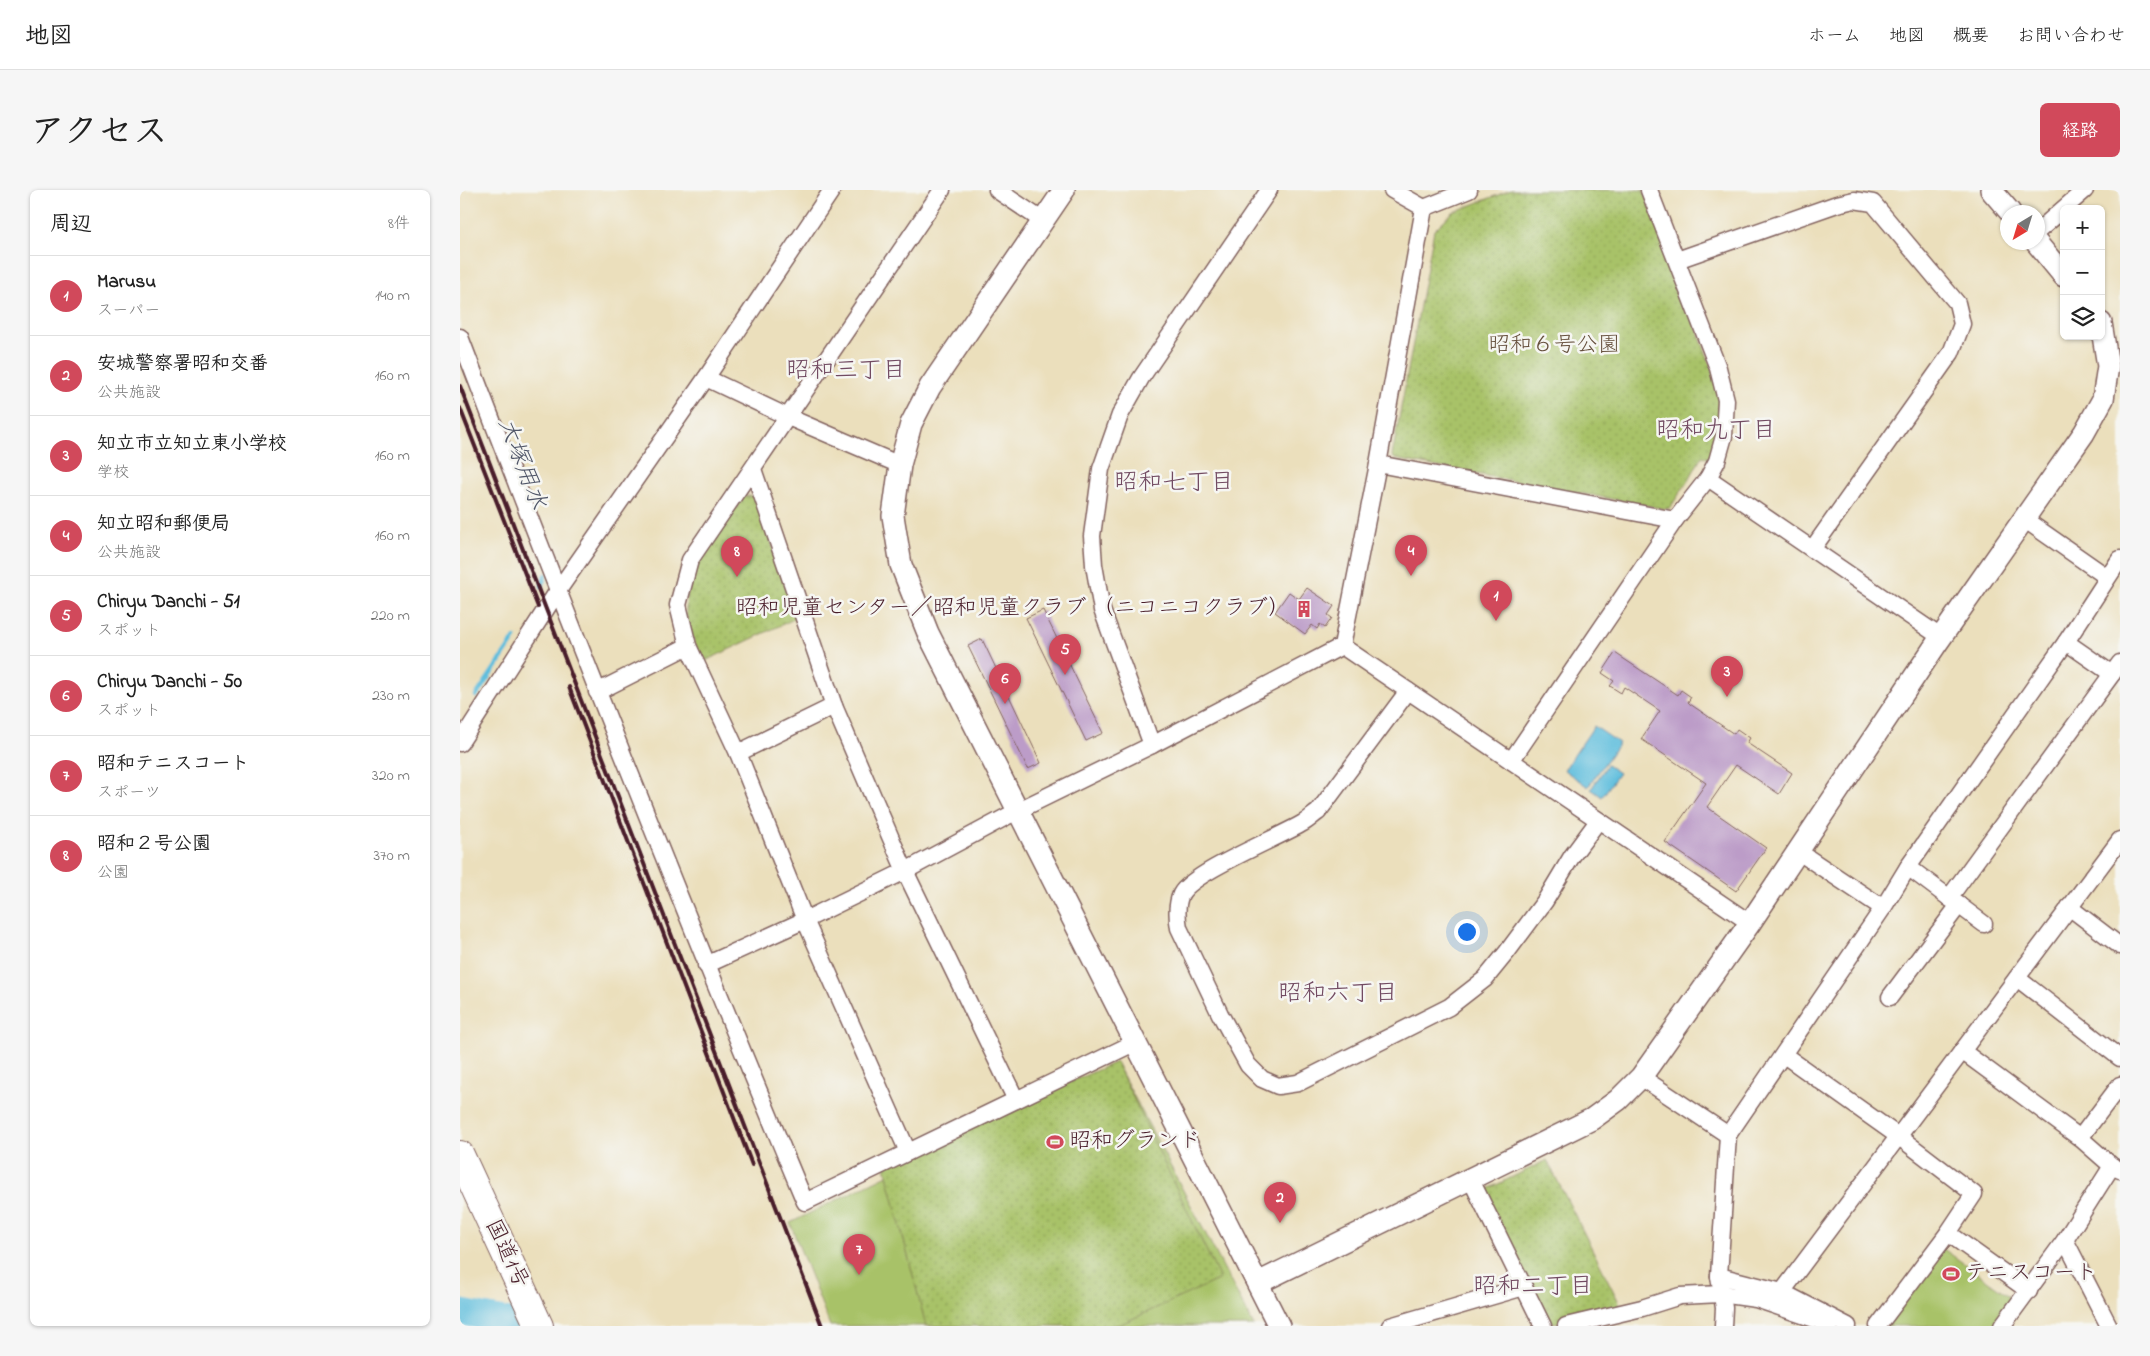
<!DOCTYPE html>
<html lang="ja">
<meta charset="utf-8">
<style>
body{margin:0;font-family:"Indie Flower","Klee One",sans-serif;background:#f6f6f6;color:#222}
.controls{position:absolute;right:15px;top:15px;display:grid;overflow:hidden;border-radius:8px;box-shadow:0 1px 4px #0004}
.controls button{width:45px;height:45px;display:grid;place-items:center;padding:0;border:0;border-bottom:1px solid #e0e0e0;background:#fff;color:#222;font:25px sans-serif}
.compass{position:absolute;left:1540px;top:15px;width:45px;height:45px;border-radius:50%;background:#fff;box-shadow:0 1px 4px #0004;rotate:218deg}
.you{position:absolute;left:1006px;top:741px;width:18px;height:18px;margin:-12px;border:4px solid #fff;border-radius:50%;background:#1a73e8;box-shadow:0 0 0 8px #1a73e833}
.badge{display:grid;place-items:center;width:32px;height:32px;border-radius:50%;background:#d1495b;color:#fff;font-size:16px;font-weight:700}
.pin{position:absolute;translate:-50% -41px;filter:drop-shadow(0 1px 2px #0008)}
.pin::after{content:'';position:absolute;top:26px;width:18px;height:15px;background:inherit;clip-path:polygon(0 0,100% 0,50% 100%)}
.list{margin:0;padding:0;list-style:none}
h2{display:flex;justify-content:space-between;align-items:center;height:65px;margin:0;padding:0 20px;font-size:21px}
h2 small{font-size:16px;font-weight:400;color:#767676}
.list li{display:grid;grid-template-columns:32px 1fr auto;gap:15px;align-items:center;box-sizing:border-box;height:80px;padding:0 20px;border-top:1px solid #e0e0e0}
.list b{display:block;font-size:19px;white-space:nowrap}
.list p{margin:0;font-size:16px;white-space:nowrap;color:#767676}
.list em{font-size:16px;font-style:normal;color:#767676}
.icon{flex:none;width:28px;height:28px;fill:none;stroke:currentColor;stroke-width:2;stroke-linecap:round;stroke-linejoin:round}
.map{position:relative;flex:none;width:1660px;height:1136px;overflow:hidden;border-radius:8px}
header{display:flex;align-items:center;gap:30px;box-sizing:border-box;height:70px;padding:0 25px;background:#fff;border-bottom:1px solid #e0e0e0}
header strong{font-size:24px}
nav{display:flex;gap:28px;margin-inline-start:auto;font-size:18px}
.intro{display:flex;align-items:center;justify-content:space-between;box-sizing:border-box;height:120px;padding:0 30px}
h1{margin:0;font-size:35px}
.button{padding:12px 22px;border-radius:8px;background:#d1495b;color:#fff;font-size:18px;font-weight:700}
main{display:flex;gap:30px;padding:0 30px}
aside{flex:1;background:#fff;border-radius:8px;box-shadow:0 1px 4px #0004}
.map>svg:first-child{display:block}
.grass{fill:#a8c268;stroke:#79704a}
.park{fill:url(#park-dots);stroke:#79704a}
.water{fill:#5fbedd;stroke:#546e84}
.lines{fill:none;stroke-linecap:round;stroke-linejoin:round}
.stream{stroke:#5fbedd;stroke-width:4.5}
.river{stroke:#5fbedd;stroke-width:26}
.building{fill:#bc9cc8}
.minor-casing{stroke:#82625e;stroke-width:19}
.tertiary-casing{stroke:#82625e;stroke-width:24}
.trunk-casing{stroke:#82625e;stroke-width:30}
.minor{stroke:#fff;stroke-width:16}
.tertiary{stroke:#fff;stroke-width:21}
.trunk{stroke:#fff;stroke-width:28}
.rail{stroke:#4a1f2b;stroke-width:4}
.labels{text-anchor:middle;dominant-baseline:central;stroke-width:5;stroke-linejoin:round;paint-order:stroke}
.park-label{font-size:22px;fill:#66503d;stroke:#f6f6f2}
.poi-label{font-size:22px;fill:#4a1f2b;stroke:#f6f6f2;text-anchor:start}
.street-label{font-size:22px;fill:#4a1f2b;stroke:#f6f6f2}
.neighbourhood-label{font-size:24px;fill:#724b62;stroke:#f6f6f2}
.water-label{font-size:24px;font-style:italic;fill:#515769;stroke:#f6f6f2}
</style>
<header>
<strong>地図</strong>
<nav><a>ホーム</a><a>地図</a><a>概要</a><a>お問い合わせ</a></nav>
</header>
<div class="intro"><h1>アクセス</h1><a class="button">経路</a></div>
<main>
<aside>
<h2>周辺<small>8件</small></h2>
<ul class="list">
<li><span class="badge">1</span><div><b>Marusu</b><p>スーパー</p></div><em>140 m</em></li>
<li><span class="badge">2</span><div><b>安城警察署昭和交番</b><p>公共施設</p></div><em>160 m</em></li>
<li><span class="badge">3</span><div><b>知立市立知立東小学校</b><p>学校</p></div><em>160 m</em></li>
<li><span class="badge">4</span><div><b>知立昭和郵便局</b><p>公共施設</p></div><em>160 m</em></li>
<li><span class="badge">5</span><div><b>Chiryu Danchi - 51</b><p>スポット</p></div><em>220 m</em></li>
<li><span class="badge">6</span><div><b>Chiryu Danchi - 50</b><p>スポット</p></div><em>230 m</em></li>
<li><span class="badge">7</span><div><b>昭和テニスコート</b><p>スポーツ</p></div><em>320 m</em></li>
<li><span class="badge">8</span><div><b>昭和２号公園</b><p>公園</p></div><em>370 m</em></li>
</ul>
</aside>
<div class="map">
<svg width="1660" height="1136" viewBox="0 0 1660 1136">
<defs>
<pattern id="park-dots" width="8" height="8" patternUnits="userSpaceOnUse" patternTransform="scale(1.25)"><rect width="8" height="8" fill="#a8c268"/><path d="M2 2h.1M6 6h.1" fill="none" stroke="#92a65a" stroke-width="1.8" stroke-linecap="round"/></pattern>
</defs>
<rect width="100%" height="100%" fill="#f6f6f2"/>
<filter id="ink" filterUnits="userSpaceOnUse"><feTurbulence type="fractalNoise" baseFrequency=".02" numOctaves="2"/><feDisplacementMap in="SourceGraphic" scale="10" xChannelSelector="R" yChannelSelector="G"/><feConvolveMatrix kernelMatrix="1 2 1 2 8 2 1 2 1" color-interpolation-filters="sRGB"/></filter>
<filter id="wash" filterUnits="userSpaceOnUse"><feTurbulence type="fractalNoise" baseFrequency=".0096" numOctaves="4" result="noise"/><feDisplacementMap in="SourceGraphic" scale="20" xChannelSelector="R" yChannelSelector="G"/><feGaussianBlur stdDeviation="1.12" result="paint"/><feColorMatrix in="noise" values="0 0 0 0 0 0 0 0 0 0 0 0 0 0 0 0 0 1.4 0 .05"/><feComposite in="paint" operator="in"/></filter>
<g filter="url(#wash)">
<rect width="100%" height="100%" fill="#ebdfbc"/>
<g class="grass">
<path d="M656,872L794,1136H370L330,1033Z"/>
<path d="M1482,1058L1555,1110L1538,1136H1425Z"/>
</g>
<g class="park">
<path d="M1051,0H1183L1252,178L1260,214L1259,243L1251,269L1242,266L1231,286L1210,318L1206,319L935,269L932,266L974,40L993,22Z"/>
<path d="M284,306H296L336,428L243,472C236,455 225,435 226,417C228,375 261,340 284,306Z"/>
<path d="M656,872L760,1089L661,1134L649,1136H466L424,973Z"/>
<path d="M1087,970L1161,1116L1094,1133L1088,1130L1026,1004L1028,999Z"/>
</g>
<g class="water">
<path d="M1134,536L1159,553L1128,597L1104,580Z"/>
<path d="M1147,575L1159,583L1142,607L1131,599Z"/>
</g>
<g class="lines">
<g class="stream">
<path d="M82,396L85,385"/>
<path d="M16,506L55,448"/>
</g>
<path class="river" d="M0,1122L74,1136"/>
</g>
<g id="blocks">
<g class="building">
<path d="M847,398L874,416L868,425L872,428L865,438L860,434L857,439L852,435L845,444L815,422L829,402L839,409Z"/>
<path d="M583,420L643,543L626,551L566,428Z"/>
<path d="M522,449L581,573L568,579L508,456Z"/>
<path d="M1155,463L1218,505L1221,500L1231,507L1228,512L1230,514L1274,544L1277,539L1290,548L1287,553L1332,583L1319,604L1276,575L1247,617L1306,658L1276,701L1205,652L1246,593L1181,549L1200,521L1164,497L1161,503L1150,496L1154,491L1142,483Z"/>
</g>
</g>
</g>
<g filter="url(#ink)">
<use href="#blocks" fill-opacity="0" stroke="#82625e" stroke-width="1"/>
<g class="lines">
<g class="minor-casing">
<g id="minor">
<path d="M537,0L583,31"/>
<path d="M932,0L964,18"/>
<path d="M964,18L1009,0"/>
<path d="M1578,41L1625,0"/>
<path d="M1217,70L1377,14L1394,10L1413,13L1497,113L1502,134L1491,163L1353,358"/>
<path d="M0,147C111,437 225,725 345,1012L674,853"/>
<path d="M246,188L328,227L440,275"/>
<path d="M918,274L1215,330"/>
<path d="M293,279L374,516L445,681L556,910"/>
<path d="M1248,288L1482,448"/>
<path d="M1564,329L1647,387"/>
<path d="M1606,452L1652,484"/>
<path d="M882,456L1290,733"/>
<path d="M948,501L858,622C853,625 849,630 843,633C818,648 733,682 721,704C716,715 717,727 719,738L760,824L788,875L802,889L818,896L838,893L989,817L1025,789L1047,762L1085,711L1112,666L1138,631"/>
<path d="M137,502L228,456"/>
<path d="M0,553L97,402L246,188L372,0"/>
<path d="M692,555L642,420L634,375L632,346L641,279L660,225L681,188L809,0"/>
<path d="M278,563L374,516"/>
<path d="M1051,571L1215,330L1248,288L1257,271L1264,246L1266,210L1258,178L1189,0"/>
<path d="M1339,662L1423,718"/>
<path d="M1448,677L1524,734"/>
<path d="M1489,708L1660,473"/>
<path d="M1609,717L1660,756"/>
<path d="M246,775L345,730L445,681L557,621L692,555L882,456L918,274L964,18"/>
<path d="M1557,788L1660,868"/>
<path d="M1430,807L1499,715"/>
<path d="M1502,861L1620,948L1652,976L1660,980"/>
<path d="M1324,865L1438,946L1514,1004L1488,1043L1569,1101"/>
<path d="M1181,887L1268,945"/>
<path d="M1620,948L1660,895"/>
<path d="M448,962L345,730L278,563L228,456L218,415L230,370L482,0"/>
<path d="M1010,988L1083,1136"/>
<path d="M1605,1050L1649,1136"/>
<path d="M1259,1086L1322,1102L1388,1136"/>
<path d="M1322,1102L1660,650"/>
<path d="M930,1136L1064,1097"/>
<path d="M1106,1136L1182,1118L1220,1106L1261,1104L1296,1109L1363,1132L1369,1136"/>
<path d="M1263,1136L1264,1118L1259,1086L1268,945L1423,718L1448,677L1606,452L1660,369"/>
<path d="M1418,1136L1488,1043"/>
<path d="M1542,1136L1605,1050L1652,976"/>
</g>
</g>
<g class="tertiary-casing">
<g id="tertiary">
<path d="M604,0L470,197L451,234L440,275L433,326L441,375L468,443L819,1136"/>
<path d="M1531,0L1550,22"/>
<path d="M1576,52L1604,86"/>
<path d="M798,1093L1132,929L1158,910L1181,887L1290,733L1477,453L1624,243L1643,209L1648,176L1641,133"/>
</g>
</g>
<g class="trunk-casing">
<path id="trunk" d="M0,965L79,1136"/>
</g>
<use href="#minor" class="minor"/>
<use href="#tertiary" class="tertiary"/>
<use href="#trunk" class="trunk"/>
<g class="rail">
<path d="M0,196L362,1136"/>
<path d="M0,218L78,417"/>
<path d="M109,497L292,975"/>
</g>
</g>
</g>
<defs>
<g id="building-bare" transform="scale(1.35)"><path d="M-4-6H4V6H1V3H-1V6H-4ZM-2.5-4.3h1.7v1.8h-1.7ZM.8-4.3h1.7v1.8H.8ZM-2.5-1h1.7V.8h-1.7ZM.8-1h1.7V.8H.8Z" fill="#d1495b" stroke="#f6f6f2" stroke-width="2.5" paint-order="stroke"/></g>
<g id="stadium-bare" transform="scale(1.35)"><path d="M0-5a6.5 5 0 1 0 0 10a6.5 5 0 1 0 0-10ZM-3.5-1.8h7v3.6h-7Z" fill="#d1495b" stroke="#f6f6f2" stroke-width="2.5" paint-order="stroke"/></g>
</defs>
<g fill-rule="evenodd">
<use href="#building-bare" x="844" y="419"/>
<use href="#stadium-bare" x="595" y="952"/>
<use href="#stadium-bare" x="1491" y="1084"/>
</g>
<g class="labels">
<g class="park-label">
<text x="1094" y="156">昭和６号公園</text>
</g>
<g class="poi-label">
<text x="830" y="419" text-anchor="end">昭和児童センター／昭和児童クラブ （ニコニコクラブ）</text>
<text x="609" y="952">昭和グランド</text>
<text x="1505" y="1084">テニスコート</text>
</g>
<g class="street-label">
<text transform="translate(46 1064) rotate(65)">国道1号</text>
</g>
<g class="neighbourhood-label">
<text x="386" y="181">昭和三丁目</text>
<text x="1256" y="241">昭和九丁目</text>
<text x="714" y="293">昭和七丁目</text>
<text x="878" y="804">昭和六丁目</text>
<text x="1073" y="1097">昭和二丁目</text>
</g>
<g class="water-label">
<text transform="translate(61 274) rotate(69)">大塚用水</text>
</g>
</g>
</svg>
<div class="controls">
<button>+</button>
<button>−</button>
<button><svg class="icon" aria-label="layers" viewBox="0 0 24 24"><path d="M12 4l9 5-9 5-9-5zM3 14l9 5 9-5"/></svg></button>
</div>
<svg class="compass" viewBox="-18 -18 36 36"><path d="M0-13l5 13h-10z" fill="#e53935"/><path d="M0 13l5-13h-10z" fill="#767676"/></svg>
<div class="you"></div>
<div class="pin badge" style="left:1036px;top:431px">1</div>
<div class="pin badge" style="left:820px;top:1033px">2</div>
<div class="pin badge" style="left:1267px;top:507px">3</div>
<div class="pin badge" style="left:951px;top:386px">4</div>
<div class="pin badge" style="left:605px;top:485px">5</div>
<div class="pin badge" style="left:545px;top:514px">6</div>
<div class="pin badge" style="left:399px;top:1085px">7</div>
<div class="pin badge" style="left:277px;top:387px">8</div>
</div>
</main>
